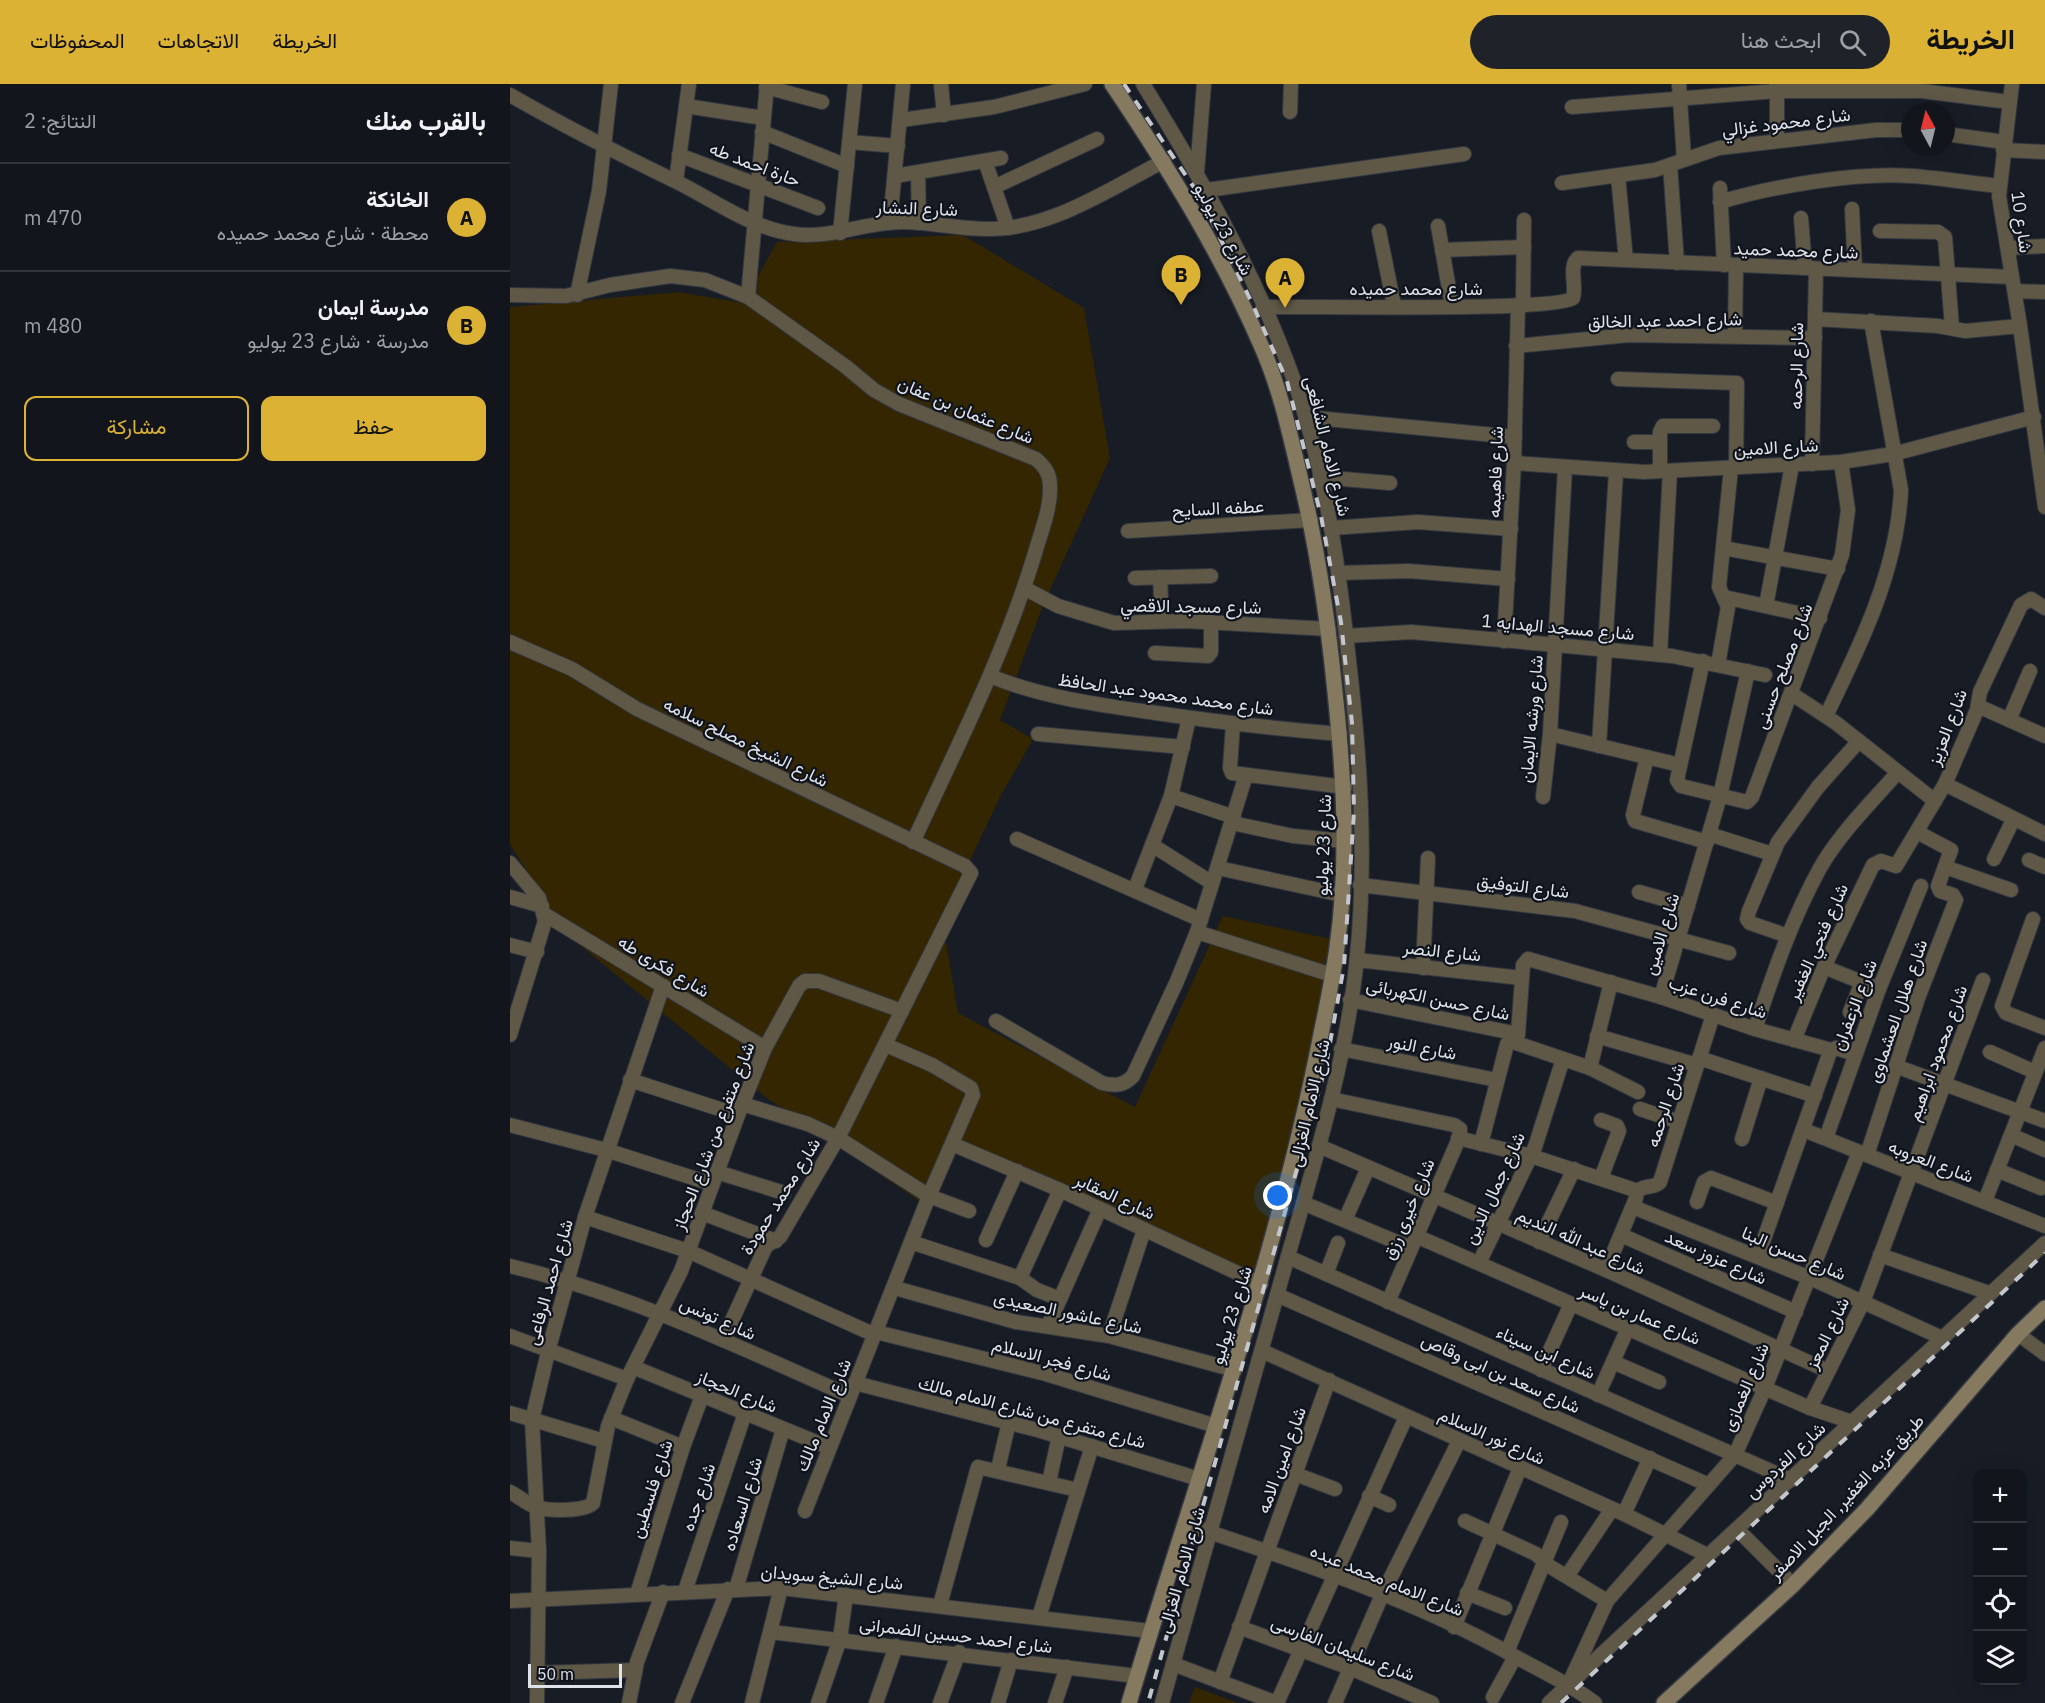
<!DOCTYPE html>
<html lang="ar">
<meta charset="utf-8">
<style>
body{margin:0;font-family:"IBM Plex Sans",Vazirmatn,sans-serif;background:#1f2229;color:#f1f3f6;direction:rtl}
.controls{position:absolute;right:18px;bottom:18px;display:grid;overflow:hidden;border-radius:12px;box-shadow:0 6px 24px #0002}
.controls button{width:54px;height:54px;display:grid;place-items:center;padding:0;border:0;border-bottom:2px solid #31343b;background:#12151c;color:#f1f3f6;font:30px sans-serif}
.compass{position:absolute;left:1391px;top:18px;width:54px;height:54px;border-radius:50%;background:#12151c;box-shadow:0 6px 24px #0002;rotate:353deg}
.scale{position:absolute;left:18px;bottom:15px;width:94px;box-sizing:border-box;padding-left:6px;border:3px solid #dfe2e8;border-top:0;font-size:16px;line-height:21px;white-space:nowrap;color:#dfe2e8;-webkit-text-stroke:4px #0f131c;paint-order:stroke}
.you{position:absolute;left:768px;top:1112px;width:21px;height:21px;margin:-15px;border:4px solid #fff;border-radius:50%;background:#1a73e8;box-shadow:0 0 0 9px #1a73e833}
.badge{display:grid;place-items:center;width:39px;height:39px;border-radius:50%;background:#dbb233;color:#111;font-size:20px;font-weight:700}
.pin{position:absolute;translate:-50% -50px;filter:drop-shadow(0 2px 3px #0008)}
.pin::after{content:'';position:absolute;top:32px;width:21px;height:18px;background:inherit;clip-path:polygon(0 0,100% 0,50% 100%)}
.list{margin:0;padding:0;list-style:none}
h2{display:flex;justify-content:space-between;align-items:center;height:78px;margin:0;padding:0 24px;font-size:26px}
h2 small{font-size:20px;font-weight:400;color:#9c9fa3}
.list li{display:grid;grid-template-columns:39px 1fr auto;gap:18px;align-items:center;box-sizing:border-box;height:108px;padding:0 24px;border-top:2px solid #31343b}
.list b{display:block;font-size:22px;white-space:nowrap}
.list p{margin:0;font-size:20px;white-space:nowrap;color:#9c9fa3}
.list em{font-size:20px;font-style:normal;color:#9c9fa3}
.actions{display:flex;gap:12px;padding:18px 24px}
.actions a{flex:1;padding:14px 0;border:2px solid #dbb233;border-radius:12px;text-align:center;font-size:21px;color:#dbb233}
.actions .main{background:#dbb233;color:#111}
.icon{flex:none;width:33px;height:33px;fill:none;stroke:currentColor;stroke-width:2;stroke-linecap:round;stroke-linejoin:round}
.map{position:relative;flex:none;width:1535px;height:1619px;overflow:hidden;direction:ltr}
header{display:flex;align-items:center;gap:36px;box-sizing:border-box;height:84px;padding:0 30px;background:#dbb233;color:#111}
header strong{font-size:28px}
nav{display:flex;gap:33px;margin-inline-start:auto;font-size:21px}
.search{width:420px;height:54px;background:#1f2229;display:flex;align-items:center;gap:15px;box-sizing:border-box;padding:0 21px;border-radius:33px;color:#9c9fa3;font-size:22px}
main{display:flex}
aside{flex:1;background:#12151c}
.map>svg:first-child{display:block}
.green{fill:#332600}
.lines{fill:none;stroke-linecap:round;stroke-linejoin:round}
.street-casing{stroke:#343840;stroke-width:16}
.secondary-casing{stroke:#343840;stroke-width:18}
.street{stroke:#5f5847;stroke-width:14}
.secondary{stroke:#857a5f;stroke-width:15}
.rail{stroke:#c4c7cd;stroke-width:4;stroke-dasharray:10 10;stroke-linecap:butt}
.labels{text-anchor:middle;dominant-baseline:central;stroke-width:4.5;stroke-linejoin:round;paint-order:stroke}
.street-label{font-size:18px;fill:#dfe2e8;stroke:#0f131c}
</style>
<header>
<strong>الخريطة</strong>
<div class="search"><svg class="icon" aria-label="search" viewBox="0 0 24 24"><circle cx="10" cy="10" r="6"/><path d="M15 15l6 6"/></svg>ابحث هنا</div>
<nav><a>الخريطة</a><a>الاتجاهات</a><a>المحفوظات</a></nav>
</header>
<main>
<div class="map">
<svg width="1535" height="1619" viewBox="0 0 1535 1619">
<rect width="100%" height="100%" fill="#181c25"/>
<g class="green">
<path d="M453,151L574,224L600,374L534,519L490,636L523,655L491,711L432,835L448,929L625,1023L713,832L826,856L751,1193L443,1052L412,1119L258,1015L55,849L0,760V223L168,208L233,219L267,158Z"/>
<path d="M685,1603L728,1619H679Z"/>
</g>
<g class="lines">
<g class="street-casing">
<g id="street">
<path d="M431,0L434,31"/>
<path d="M633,0C691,94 746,190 783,294C814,382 828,476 838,568C850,670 857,770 847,873C837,976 802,1087 774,1186C734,1331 693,1475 652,1619"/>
<path d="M1169,0L1174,75"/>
<path d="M1267,0V56"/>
<path d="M1502,0L1489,112L1510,242L1535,423"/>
<path d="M256,3L312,18"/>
<path d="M0,11C54,42 109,70 165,97C204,116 240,144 284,150C322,155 355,138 392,138C422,138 452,146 482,145C543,144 601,104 654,77"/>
<path d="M176,22L253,34"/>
<path d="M1062,23L1267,7H1412L1499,18"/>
<path d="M780,28L781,0"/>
<path d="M391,36L484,23L575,0"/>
<path d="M252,48L337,82"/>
<path d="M1436,50L1494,58"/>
<path d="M339,58L388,62"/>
<path d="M1493,66L1535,68"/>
<path d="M169,71L308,124"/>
<path d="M475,77L498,144"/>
<path d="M1160,81L1167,179"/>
<path d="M408,88L409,139"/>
<path d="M687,88L694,0"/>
<path d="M385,92L491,74"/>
<path d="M1108,92L1116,176"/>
<path d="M166,97L179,0"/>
<path d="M1052,99L1145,86L1209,64L1366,46H1400"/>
<path d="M484,103L587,55"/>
<path d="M1210,104L1214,181"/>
<path d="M697,106L954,70"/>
<path d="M1210,118C1264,102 1346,88 1402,92C1431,94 1460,99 1489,102"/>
<path d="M1342,125L1345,186"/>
<path d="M1291,134L1295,184"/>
<path d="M380,138L393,0"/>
<path d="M928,142L942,222"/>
<path d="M869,147L884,221"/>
<path d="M1370,147L1428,148L1435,153L1442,244"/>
<path d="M330,149L345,0"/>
<path d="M1498,164L1535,162"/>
<path d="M932,166L1014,163"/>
<path d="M1505,207L1535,208"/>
<path d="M0,211L56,212L100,201L160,192L195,196L238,213L335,282L364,306L389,320L526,375C535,383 540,390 540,402C541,424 531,448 525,469C495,569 447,663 403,758"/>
<path d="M67,211L89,107L101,0"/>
<path d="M238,213L257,0"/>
<path d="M1013,221L1014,136"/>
<path d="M753,223C795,222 1045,228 1063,214C1067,201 1058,183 1068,174L1502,193"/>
<path d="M1305,235L1428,242L1455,247L1510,242"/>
<path d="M1225,252L1226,181"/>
<path d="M1006,262L1119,251L1305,254"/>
<path d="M1108,295L1227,299L1226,383"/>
<path d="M796,333L1005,353"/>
<path d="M1124,358H1150"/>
<path d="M1004,379L1134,388L1331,378L1383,370L1524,333"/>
<path d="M1302,380L1306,185"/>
<path d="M1150,387V348L1153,342H1203"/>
<path d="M810,393L880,399"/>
<path d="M821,444L908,438L1001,445"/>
<path d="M618,447L801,436"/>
<path d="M1213,464L1328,485"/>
<path d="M828,489L899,487L998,495"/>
<path d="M650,493L652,537"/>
<path d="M625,494L701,492"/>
<path d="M514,504L548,522L604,539L675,537L819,545"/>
<path d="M1214,513L1310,534"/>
<path d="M1256,522L1282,381"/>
<path d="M836,552L901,548L1046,561L1162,572L1255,591"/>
<path d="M994,557L1004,379L1008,221"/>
<path d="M0,558L62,585L127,625L455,782L461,789L328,1054L270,1153L256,1162L213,1256"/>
<path d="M645,569L698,572L701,568V538"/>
<path d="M1150,571L1160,387"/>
<path d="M1193,577L1167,696L1171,702L1237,718L1242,713L1332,471L1338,426L1331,378"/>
<path d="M1208,581L1218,523L1209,503L1221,384"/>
<path d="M480,592C534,614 590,621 646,629C708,638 768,645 830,650"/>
<path d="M1282,610L1326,639L1425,717"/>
<path d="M1468,622L1535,652"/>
<path d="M1316,632C1351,560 1387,487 1391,406L1361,237"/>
<path d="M1499,636L1520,587"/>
<path d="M723,640L720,684L722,689L835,703"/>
<path d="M528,650L673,663"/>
<path d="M1040,650L1170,681"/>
<path d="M1089,662L1106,388"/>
<path d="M1137,673L1123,731L1125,737L1197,758"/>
<path d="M1435,700L1535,750"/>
<path d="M661,712L724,733"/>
<path d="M1033,713L1040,650L1055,384"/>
<path d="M722,739L783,752L835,757"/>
<path d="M1199,750L1262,770"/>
<path d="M507,755L691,836"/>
<path d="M642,761L702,799"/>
<path d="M1484,775L1503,736"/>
<path d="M1519,776L1535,783"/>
<path d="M0,779L29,814L35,837L0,951"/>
<path d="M1435,783L1501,806"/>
<path d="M708,784L832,811"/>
<path d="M850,801L1065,827L1219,869"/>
<path d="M625,805L661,712L679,634"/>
<path d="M1129,808L1178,822"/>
<path d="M0,813L32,822"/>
<path d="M34,830L255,964"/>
<path d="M1523,835L1492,922L1496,929L1535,944"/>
<path d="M687,848L822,891"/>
<path d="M1278,852L1240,839L1237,835L1239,827L1268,758L1308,703L1349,657"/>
<path d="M0,861L27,868"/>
<path d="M847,876L1012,894"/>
<path d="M1314,883L1369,905"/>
<path d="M913,884L918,774"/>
<path d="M1151,913L1210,712L1238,587"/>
<path d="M840,916L1008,950"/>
<path d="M1340,928L1352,898"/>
<path d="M486,937L592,999C606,1002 613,1002 623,992L667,897L687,848L736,691"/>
<path d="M1245,945C1263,890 1282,835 1310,784C1330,749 1361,719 1388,688"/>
<path d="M1087,952L1187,981"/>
<path d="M1284,956L1314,883L1363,781L1371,777L1386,782L1435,700L1467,626L1470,608L1511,521L1521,515L1535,524"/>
<path d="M1000,957L1080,984L1128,1008"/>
<path d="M831,965L987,996"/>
<path d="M1480,968L1525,988"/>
<path d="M1189,974L1305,1012"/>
<path d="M1388,983L1535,1037"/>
<path d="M1080,984L1101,898"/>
<path d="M120,996L228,1031"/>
<path d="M821,1015L944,1041L950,1045V1052L878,1218"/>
<path d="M232,1020L298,1040L328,1054L419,1112L459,1127"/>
<path d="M1130,1025L1169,1038"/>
<path d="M1091,1036L1107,1042L1109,1047L1091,1094"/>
<path d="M0,1041L96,1066L202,1100"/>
<path d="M1294,1046L1535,1142"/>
<path d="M1501,1051L1535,1066"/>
<path d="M948,1054L1021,1072L1128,1107"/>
<path d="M1316,1054L1369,905L1411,802"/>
<path d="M1232,1055L1251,994"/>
<path d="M442,1060L550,1106L751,1200"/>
<path d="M971,1060L997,960L1008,950L1013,881L1018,875L1151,913L1245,945L1321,966"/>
<path d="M809,1062L1096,1186L1318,1287"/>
<path d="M1357,1071L1408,914L1446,816L1443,811L1430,807L1428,802L1441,766L1407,748"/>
<path d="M1487,1086L1531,1104"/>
<path d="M207,1088L274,1109"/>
<path d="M1128,1107C1135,1100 1144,1105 1150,1098L1203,931"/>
<path d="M1475,1117L1535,964"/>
<path d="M1187,1118L1194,1098L1201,1094L1267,1119"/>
<path d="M793,1119L901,1164"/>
<path d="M1123,1123L1300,1194L1430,1253"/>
<path d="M192,1129L266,1157"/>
<path d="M75,1133L178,1167L365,1251"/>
<path d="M835,1136L858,1084"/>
<path d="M1111,1151L1286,1228"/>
<path d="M906,1152L1300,1324L1342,1338"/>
<path d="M476,1156L507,1087"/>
<path d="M401,1158L510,1194L527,1206L550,1215"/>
<path d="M1029,1158L1064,1085"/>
<path d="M1370,1171L1479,1209"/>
<path d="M1248,1172L1320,968L1326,964L1345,970"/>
<path d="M778,1173L1281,1396"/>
<path d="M969,1179L1025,1063L1053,975"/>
<path d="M0,1182C119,1210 229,1263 340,1312"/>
<path d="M1096,1186L1126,1114"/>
<path d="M816,1190L828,1159"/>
<path d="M510,1194L550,1106"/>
<path d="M385,1204L506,1238L599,1252L725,1286"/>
<path d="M767,1211L1199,1401"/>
<path d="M538,1242L590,1125"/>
<path d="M366,1248L536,1290L706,1342"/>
<path d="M1508,1250L1535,1270"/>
<path d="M0,1252L117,1295"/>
<path d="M599,1252L634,1146"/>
<path d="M752,1267L1114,1430L1197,1471"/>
<path d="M1103,1278L1149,1298"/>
<path d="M123,1283L318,1363"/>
<path d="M1031,1286L1061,1220"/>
<path d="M345,1299L531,1347L689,1395"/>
<path d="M1088,1311L1118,1244"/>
<path d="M1300,1324L1353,1218L1473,896"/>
<path d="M0,1329L94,1357"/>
<path d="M101,1334L173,1363"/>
<path d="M488,1385L499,1338"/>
<path d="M785,1390L825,1405"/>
<path d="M539,1398L549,1352"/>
<path d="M0,1408C8,1412 17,1420 26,1423C38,1427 74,1428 83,1419L98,1342L117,1295L171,1187L228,1031L255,964L289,902L295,897H309L392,927"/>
<path d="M859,1412L879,1421"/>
<path d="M295,1427L419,1112L463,1011L461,1004L422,981L376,961"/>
<path d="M1114,1430L1140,1374"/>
<path d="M955,1437L1026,1470L1039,1482L1097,1517L1062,1593"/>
<path d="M675,1440C787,1477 903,1515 1006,1573C1033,1588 1060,1600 1085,1619"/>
<path d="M1227,1445L1283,1501"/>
<path d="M0,1464L29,1467"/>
<path d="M1057,1492L1102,1425"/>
<path d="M226,1505L273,1345"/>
<path d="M175,1507L235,1329"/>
<path d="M957,1509L995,1524"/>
<path d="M127,1510L173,1363L192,1312"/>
<path d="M0,1517L271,1504L640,1547"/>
<path d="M1097,1517L1225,1371L1255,1304L1349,1068"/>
<path d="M430,1521L468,1383L568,1406"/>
<path d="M529,1533L582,1362"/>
<path d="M729,1543L840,1584L922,1619"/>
<path d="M944,1543L1010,1384"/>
<path d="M261,1548L627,1592"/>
<path d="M997,1568L1051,1438"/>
<path d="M663,1580L767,1619"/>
<path d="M28,1589L125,1586"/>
<path d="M710,1598L819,1296"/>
<path d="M983,1613L1005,1573"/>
<path d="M27,1619L29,1467L22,1336L39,1264L75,1133L153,902"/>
<path d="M119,1619L127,1578L153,1508"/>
<path d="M172,1619L218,1505"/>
<path d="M242,1619L271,1504"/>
<path d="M308,1619L330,1555L336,1511"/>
<path d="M366,1619L386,1562"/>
<path d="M430,1619L449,1568"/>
<path d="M488,1619L501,1576"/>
<path d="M545,1619L557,1583"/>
<path d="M767,1619L896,1333"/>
<path d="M825,1619L872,1511L949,1357"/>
<path d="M1039,1619L1535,1159"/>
</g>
</g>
<g class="secondary-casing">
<g id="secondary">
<path d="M602,0C657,82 710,167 750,259C770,303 780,350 791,397C808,467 818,537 825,608C834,693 839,777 827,863C823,894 816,925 810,955C765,1182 685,1398 619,1619"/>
<path d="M1154,1619L1283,1501L1357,1425L1508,1250L1535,1224"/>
</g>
</g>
<use href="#street" class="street"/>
<use href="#secondary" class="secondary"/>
<g class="rail">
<path d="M614,0L689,111L742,219L777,297L811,432L831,538L842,639L844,727L834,882L816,981L638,1619"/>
<path d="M1051,1619L1535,1169"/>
</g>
</g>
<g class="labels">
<g class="street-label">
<text transform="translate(1276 38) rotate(-7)">شارع محمود غزالي</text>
<text transform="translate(245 80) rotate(21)">حارة احمد طه</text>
<text transform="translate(407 124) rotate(2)">شارع النشار</text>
<text transform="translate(1512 138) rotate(82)">شارع 10</text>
<text transform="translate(714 145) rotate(61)">شارع 23 يوليو</text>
<text transform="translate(1286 166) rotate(2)">شارع محمد حميد</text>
<text x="906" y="204">شارع محمد حميده</text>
<text transform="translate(1155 236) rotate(-1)">شارع احمد عبد الخالق</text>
<text transform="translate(1286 282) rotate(-89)">شارع الرحمه</text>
<text transform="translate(456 326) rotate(23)">شارع عثمان بن عفان</text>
<text transform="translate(818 362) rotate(76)">شارع الامام الشافعى</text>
<text transform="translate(1266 363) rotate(-3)">شارع الامين</text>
<text transform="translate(985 388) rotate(-88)">شارع فاهيمه</text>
<text transform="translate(708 424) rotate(-3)">عطفه السايح</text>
<text transform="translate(681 522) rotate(1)">شارع مسجد الاقصي</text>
<text transform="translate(1048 543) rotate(5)">شارع مسجد الهدايه 1</text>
<text transform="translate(1273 582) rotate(-69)">شارع مصلح حسنى</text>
<text transform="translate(656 610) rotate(8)">شارع محمد محمود عبد الحافظ</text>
<text transform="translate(1021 635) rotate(-85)">شارع ورشه الايمان</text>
<text transform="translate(1437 643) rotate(-69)">شارع العزيز</text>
<text transform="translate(236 658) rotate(26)">شارع الشيخ مصلح سلامه</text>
<text transform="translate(813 761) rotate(-88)">شارع 23 يوليو</text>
<text transform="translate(1013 802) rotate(7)">شارع التوفيق</text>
<text transform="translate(1151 850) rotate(-73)">شارع الامين</text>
<text transform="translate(1307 858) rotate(-66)">شارع فتحي الغفير</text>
<text transform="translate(932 867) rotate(6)">شارع النصر</text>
<text transform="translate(154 882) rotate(31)">شارع فكرى طه</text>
<text transform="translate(1208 913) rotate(18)">شارع فرن عزب</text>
<text transform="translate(928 915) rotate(12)">شارع حسن الكهربائى</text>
<text transform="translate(1344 921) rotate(-69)">شارع الزعفران</text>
<text transform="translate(1387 927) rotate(-71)">شارع هلال العشماوى</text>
<text transform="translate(912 963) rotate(11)">شارع النور</text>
<text transform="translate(1427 969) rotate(-70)">شارع محمود ابراهيم</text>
<text transform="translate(799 1019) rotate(-77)">شارع الامام الغزالى</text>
<text transform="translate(1155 1021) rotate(-72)">شارع الرحمه</text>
<text transform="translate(203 1052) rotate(-69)">شارع متفرع من شارع الحجاز</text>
<text transform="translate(1421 1077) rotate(21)">شارع العروبه</text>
<text transform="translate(984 1104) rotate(-65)">شارع جمال الدين</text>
<text transform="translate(270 1112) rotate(-58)">شارع محمد حمودة</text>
<text transform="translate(605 1112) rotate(25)">شارع المقابر</text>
<text transform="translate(898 1125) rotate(-67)">شارع خيرى رزق</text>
<text transform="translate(1071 1157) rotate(24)">شارع عبد الله النديم</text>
<text transform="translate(1284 1169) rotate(23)">شارع حسن البنا</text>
<text transform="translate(1206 1173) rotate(24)">شارع عزوز سعد</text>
<text transform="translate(39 1198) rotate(-74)">شارع احمد الرفاعى</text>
<text transform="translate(558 1228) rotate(12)">شارع عاشور الصعيدى</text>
<text transform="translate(1130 1230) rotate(23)">شارع عمار بن ياسر</text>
<text transform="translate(721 1231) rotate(-73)">شارع 23 يوليو</text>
<text transform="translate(208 1234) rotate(24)">شارع تونس</text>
<text transform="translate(1317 1249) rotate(-64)">شارع المعز</text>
<text transform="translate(1036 1268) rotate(24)">شارع ابن سيناء</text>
<text transform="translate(542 1275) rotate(15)">شارع فجر الاسلام</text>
<text transform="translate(991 1289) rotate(24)">شارع سعد بن ابى وقاص</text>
<text transform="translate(1235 1303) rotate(-67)">شارع الغمازى</text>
<text transform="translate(227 1307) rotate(22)">شارع الحجاز</text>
<text transform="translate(522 1328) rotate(15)">شارع متفرع من شارع الامام مالك</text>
<text transform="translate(313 1331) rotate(-68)">شارع الامام مالك</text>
<text transform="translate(982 1352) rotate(24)">شارع نور الاسلام</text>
<text transform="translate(771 1376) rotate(-70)">شارع امين الامه</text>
<text transform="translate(1275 1376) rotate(-43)">شارع الفردوس</text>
<text transform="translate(141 1405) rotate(-72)">شارع فلسطين</text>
<text transform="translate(188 1413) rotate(-71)">شارع جده</text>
<text transform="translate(1336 1413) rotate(-47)">طريق عزبه الغفير, الجبل الاصفر</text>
<text transform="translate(232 1420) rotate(-73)">شارع السعاده</text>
<text transform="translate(671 1486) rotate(-74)">شارع الامام الغزالى</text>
<text transform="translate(322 1493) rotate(5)">شارع الشيخ سويدان</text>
<text transform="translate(877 1496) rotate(22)">شارع الامام محمد عبده</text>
<text transform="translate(446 1551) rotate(7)">شارع احمد حسين الضمرانى</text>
<text transform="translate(833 1564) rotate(21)">شارع سليمان الفارسى</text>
</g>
</g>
</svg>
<div class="controls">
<button>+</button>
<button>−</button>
<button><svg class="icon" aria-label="locate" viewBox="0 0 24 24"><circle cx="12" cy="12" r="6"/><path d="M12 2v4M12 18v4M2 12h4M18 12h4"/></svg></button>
<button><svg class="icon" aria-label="layers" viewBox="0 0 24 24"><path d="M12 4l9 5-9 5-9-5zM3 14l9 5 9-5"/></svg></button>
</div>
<svg class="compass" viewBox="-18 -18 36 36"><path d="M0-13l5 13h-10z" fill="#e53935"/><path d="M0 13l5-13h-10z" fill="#9c9fa3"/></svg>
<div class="scale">50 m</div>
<div class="you"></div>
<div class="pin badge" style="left:775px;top:224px">A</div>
<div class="pin badge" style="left:671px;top:221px">B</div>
</div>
<aside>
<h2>بالقرب منك<small>النتائج: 2</small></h2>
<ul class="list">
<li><span class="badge">A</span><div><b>الخانكة</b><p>محطة · شارع محمد حميده</p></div><em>470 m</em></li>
<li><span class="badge">B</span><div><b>مدرسة ايمان</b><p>مدرسة · شارع 23 يوليو</p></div><em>480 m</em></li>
</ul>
<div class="actions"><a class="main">حفظ</a><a>مشاركة</a></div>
</aside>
</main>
